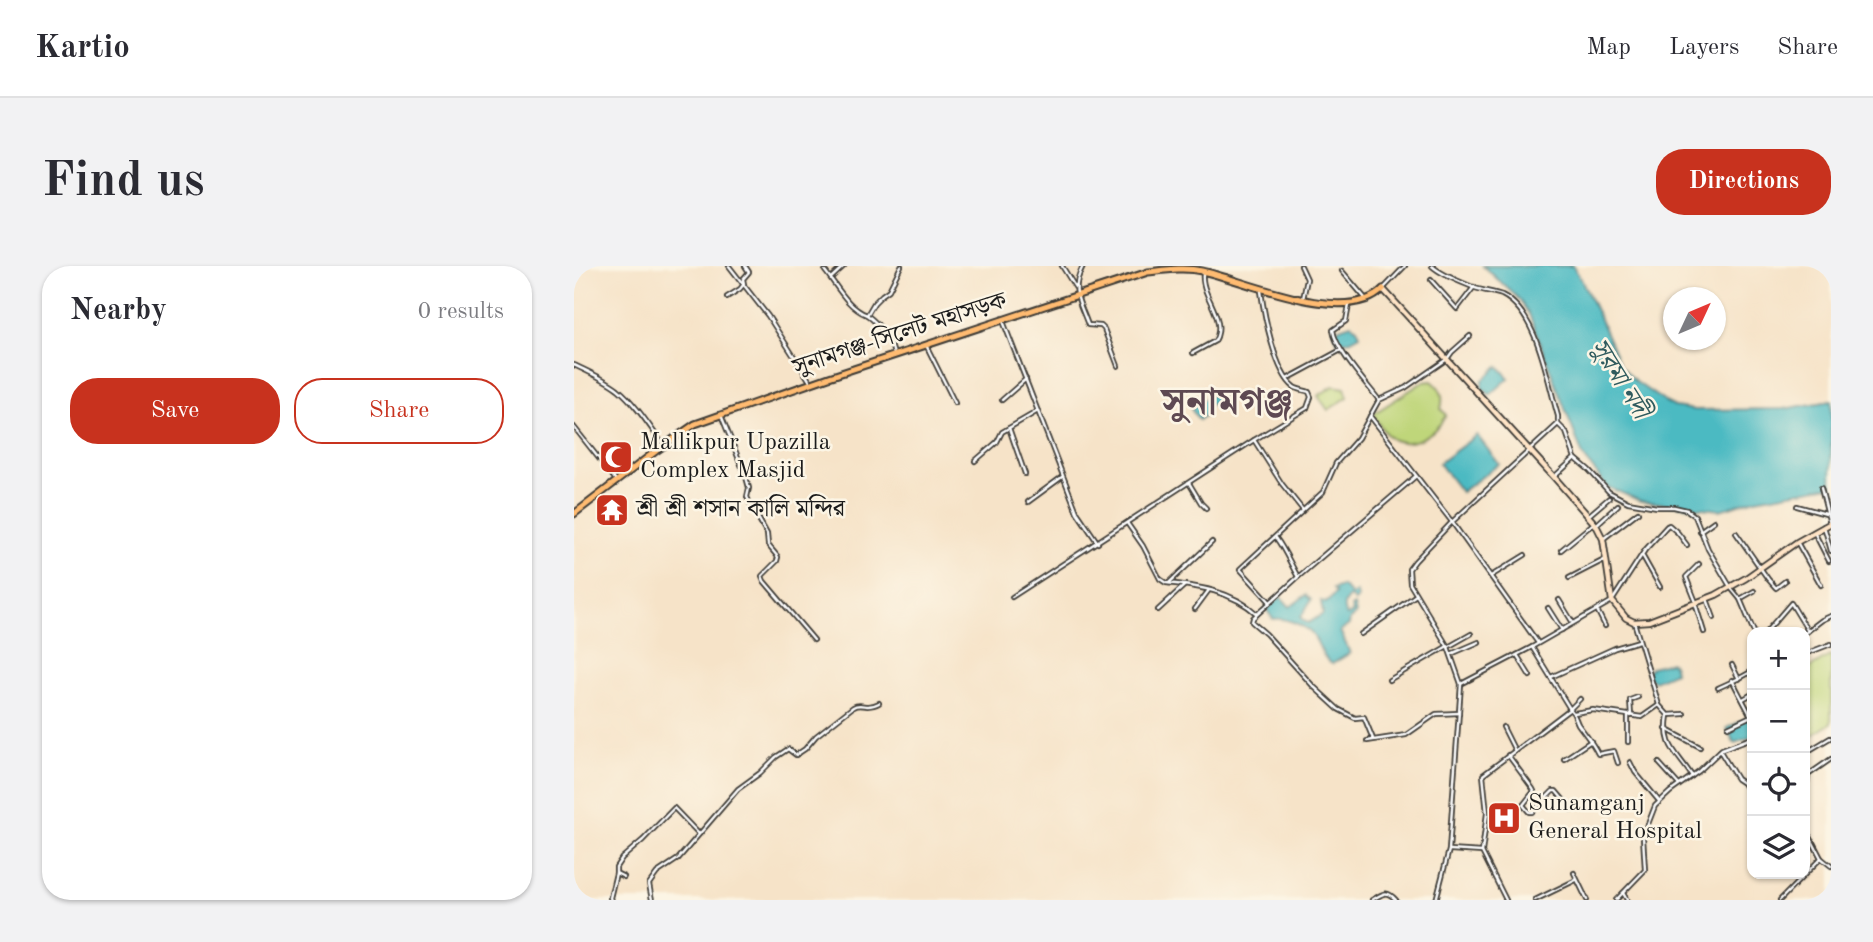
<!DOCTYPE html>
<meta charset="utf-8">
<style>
body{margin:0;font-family:"Old Standard TT","Noto Serif Bengali",serif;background:#f2f2f3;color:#2b2b33}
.controls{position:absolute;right:21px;bottom:21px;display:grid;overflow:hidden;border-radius:14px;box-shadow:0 2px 5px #0004}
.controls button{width:63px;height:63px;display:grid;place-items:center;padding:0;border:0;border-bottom:2px solid #e1e1e2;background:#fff;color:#2b2b33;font:35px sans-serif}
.compass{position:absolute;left:1089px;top:21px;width:63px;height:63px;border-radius:50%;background:#fff;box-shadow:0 2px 5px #0004;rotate:46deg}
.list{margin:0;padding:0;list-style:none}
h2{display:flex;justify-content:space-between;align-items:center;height:91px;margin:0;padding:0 28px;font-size:30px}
h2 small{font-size:23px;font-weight:400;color:#7c7c81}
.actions{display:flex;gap:14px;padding:21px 28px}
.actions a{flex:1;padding:16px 0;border:2px solid #c8321e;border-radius:28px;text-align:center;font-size:24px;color:#c8321e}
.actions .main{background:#c8321e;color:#fff}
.icon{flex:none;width:38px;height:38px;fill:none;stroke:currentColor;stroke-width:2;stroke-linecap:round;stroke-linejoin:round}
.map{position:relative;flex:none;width:1257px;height:634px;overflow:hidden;border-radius:28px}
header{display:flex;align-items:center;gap:42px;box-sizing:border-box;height:98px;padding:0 35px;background:#fff;border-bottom:2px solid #e1e1e2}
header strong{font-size:33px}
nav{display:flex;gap:38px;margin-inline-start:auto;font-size:24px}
.intro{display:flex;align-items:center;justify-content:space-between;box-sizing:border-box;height:168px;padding:0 42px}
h1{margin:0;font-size:49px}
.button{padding:18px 32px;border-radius:28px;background:#c8321e;color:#fff;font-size:24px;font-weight:700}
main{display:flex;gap:42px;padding:0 42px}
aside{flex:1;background:#fff;border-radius:28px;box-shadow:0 2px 5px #0004}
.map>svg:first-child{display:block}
.green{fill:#bfd67a;stroke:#6e794b;stroke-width:2}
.water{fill:#4bbac2;stroke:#346b6f;stroke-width:2}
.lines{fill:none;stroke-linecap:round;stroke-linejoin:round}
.minor-casing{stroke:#3d3a36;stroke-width:6}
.secondary-casing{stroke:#3d3a36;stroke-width:8}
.primary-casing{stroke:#3d3a36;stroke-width:9}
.minor{stroke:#fff;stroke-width:2.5}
.secondary{stroke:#ffe4c6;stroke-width:4.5}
.primary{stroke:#ffbb71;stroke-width:5}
.labels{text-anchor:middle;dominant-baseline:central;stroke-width:5;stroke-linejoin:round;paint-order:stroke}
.street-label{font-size:24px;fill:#1c1c1c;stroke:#fcf5e5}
.poi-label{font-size:24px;fill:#1c1c1c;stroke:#fcf5e5;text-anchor:start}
.water-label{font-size:26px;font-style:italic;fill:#2f5b5e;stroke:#fcf5e5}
.town-label{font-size:38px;font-weight:bold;fill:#5e4952;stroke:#fcf5e5}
</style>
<header>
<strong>Kartio</strong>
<nav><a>Map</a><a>Layers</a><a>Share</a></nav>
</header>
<div class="intro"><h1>Find us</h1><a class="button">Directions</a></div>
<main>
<aside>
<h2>Nearby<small>0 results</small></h2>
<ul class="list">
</ul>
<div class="actions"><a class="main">Save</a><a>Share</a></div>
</aside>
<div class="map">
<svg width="1257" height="634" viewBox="0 0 1257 634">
<rect width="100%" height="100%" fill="#fcf5e5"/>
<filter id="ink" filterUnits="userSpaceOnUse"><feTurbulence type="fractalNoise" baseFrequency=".0143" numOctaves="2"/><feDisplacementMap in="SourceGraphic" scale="14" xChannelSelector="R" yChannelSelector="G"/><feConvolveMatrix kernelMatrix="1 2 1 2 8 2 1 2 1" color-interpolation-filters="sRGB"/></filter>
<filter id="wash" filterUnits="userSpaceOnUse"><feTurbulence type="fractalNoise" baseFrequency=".00686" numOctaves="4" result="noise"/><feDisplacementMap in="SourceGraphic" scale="28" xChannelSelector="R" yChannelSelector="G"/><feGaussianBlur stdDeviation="1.57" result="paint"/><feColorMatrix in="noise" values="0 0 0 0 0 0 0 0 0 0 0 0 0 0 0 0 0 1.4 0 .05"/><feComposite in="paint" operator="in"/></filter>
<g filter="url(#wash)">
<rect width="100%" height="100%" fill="#f6e3c8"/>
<g class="green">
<path d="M858,115C868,123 870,131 867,143L872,149C863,166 841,182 820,174C811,170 804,157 799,148L849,116Z"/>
<path d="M759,120L771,122L774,131L754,144L744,130Z"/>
<path d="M1257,389V457L1234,472L1231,467V405Z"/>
</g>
<g class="water">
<path d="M909,0H999L1008,15L1025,51L1046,99L1062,116L1091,136L1101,141L1121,144L1209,143L1257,135V220L1181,233L1146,244L1067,235L1033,221L1009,190L955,48L943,31Z"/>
<path d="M777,58L783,62L786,69L777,74L764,77L760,65L762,63Z"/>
<path d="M924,100L935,112L916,129L908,122V115Z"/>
<path d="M644,126L648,132L632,141L634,146L625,154L617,143L627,135Z"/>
<path d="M903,169L925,198L887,226L865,197Z"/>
<path d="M768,320L778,329L782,326L784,331L783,334L781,335L776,331C770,335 767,343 773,350L779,347L777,341L780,339L782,347L780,351L776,353L775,359L766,365L776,387L758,398C746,391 746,375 736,366C727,358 710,351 699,353L692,343L707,331L716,341L732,329L737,334L727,351L728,354L734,357L749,348L747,335L752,337L762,327L759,323Z"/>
<path d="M1096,396L1099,398L1101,406L1080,415L1076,413L1073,407L1077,401Z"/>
<path d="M1176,451L1178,454V471L1160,477L1153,462Z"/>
</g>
</g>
<g filter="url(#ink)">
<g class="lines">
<g class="minor-casing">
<g id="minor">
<path d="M155,0L194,50L237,117"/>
<path d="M488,0L501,21"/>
<path d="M509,0C496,25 505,34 514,59L527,60L530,63L544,100"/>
<path d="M727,0L733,13L729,33"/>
<path d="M858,0C869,10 887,16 901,22C910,25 920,26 928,29C964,47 973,114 984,150V158L992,166L1001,192L1015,204L1035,226L1054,236L1083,241H1100L1113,244L1121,250L1134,283L1157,322L1166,333L1180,366"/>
<path d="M251,5C263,20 274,42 293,49"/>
<path d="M768,5L791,32"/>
<path d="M257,12L270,0"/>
<path d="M857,14L883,43L900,21"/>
<path d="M809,23L831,0"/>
<path d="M153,31L166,23L170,18L169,13L175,6L171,0"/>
<path d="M775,39L772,55L759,64C761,83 792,117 805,134"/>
<path d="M429,55L503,246L524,277"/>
<path d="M353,81L381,137"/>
<path d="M619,87L641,75C654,52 626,30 629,7"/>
<path d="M320,88C315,70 307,60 293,49L300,37L308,29L315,24L327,0"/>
<path d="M0,99C15,106 31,113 44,123C62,138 76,161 90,180"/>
<path d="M713,113L767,84"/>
<path d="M428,134L452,113"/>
<path d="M147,149L172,211L175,222L173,231L176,237L193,268L194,279L204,291L203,295L188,310L190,315L240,374"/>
<path d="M796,150L878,256L964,377"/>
<path d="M0,161L41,213"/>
<path d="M435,162L451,208"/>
<path d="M680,174L708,218L728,243"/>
<path d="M401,195L423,176L428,166L464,145"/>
<path d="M980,211L1001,192"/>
<path d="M615,217L627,237L632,242"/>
<path d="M1247,222L1256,258"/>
<path d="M454,236L488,211"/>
<path d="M1223,240L1252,248"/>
<path d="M1014,250L1035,232"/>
<path d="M553,257L569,280L586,313L592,317C624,320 658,325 683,348"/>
<path d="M1022,259L1044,239"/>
<path d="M1250,260L1257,285"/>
<path d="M1126,265L1140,255"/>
<path d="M1240,266L1255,295"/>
<path d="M1162,267L1194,313L1202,322L1211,315"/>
<path d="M702,272C711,284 716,297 724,311"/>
<path d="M1029,273L1064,246"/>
<path d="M1223,276L1247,319"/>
<path d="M987,284L1020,257"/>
<path d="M1068,289L1086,321"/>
<path d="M917,310L951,289"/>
<path d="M995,312L1032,293"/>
<path d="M595,317L638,276"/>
<path d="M438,331L680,174L733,142L737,131L735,126C731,124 724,124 720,121C701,107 690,48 687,25"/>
<path d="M1133,333L1140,352"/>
<path d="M1166,333L1180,325"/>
<path d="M985,334L999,357"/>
<path d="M696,336L666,303L749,226L762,197L784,172L805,134L831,122L873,93L878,86L896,70"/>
<path d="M1122,336L1112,311L1125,298"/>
<path d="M1121,337L1130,366"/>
<path d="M974,342L988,364"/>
<path d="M621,343L635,324"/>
<path d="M584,344L611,319"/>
<path d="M1023,344L1031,360"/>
<path d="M1060,356L1085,439L1094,449L1110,448"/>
<path d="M1192,366L1217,337L1234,365"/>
<path d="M1231,367L1248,354L1257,350"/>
<path d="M787,368L842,329"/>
<path d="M874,381L897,368"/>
<path d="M958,381L996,443C1001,448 1001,452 1004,458C1011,468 1019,477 1024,488L1040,485L1044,497"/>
<path d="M877,388L905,376"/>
<path d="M1231,388L1257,378"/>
<path d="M943,389L956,410"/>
<path d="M1178,395V397"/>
<path d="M1158,399L1165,413"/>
<path d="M977,411L1041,382L1065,375"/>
<path d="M815,414L872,381"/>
<path d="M1158,414L1177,450"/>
<path d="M887,418L958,381L1038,335L1071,284L1093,260L1095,259L1104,267L1113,279"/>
<path d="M1144,422C1156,416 1168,412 1178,405"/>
<path d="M1169,433L1178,428"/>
<path d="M1000,447L1019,444L1068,451L1085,439"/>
<path d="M1094,449C1089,481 1102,485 1118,510"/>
<path d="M1054,450V476"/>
<path d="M1057,450L1056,434L1064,431"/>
<path d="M929,461L941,485"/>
<path d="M1154,461L1175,451"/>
<path d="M1092,463L1126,481"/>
<path d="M799,473L790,451L781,452L764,443L739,420L692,368L678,356L679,352L724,311L842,210"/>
<path d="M793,475L832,469L862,448L885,447"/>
<path d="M1146,485L1163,513L1169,517L1178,532"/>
<path d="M1231,487L1256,472"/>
<path d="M934,489L959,523L960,525L949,539L955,546H958L979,525H982L998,544"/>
<path d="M990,493L1017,475"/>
<path d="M1231,493L1234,509L1231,535"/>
<path d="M1056,496L1061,506L1085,535"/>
<path d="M1085,497L1105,519"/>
<path d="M1234,509L1257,493"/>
<path d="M1231,561L1247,592L1257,600"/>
<path d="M876,584L908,586"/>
<path d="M42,607V601L48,592L69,574L100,542L125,568"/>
<path d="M1000,607L1013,634"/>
<path d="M1049,627L1053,634"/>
<path d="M37,634L36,632L42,607L50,611"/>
<path d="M78,634L75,618L83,607L104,593L164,523L186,507L202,491L214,483L222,489L231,483L242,470L279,441C287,436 293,444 305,437"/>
<path d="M798,634C809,628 812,623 822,634"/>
<path d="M862,634L875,584L887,418L874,381L836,318L835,303L841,295L878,256L984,158"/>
<path d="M932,634L908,586L913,547L909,509L996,443L1006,433"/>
<path d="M961,634L1002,614"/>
<path d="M1042,634L1071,604L1069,571L1081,540L1096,526L1125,505L1148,483L1178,472"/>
<path d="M1206,634L1247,592"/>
</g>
</g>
<g class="secondary-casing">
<path id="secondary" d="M809,23L980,211L1022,259L1029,273L1038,335L1052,352L1060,356L1075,355L1142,329L1172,312L1223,276L1257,257"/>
</g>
<g class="primary-casing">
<path id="primary" d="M0,248L82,185L121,158L255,111L574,6C592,4 610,1 628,5C673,15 772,61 809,23"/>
</g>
<use href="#minor" class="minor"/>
<use href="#secondary" class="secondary"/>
<use href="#primary" class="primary"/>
</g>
</g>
<defs>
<g id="mosque-square" transform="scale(1.75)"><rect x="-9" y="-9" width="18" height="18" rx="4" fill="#c8321e" stroke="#fcf5e5"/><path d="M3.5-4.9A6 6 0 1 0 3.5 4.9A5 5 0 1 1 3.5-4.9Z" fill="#fff"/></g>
<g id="temple-square" transform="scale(1.75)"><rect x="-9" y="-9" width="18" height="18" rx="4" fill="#c8321e" stroke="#fcf5e5"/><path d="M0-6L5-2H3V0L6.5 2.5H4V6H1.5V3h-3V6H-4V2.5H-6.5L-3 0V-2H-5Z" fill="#fff"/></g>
<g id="hospital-square" transform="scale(1.75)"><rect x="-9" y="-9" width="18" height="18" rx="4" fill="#c8321e" stroke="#fcf5e5"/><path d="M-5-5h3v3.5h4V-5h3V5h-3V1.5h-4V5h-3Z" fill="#fff"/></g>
</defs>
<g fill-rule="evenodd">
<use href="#mosque-square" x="42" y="191"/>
<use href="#temple-square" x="38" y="244"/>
<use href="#hospital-square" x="930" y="552"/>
</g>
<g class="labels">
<g class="street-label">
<text transform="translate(326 69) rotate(-18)">সুনামগঞ্জ-সিলেট মহাসড়ক</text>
</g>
<g class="poi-label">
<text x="66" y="177">Mallikpur Upazilla<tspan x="66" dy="28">Complex Masjid</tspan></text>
<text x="62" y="244">শ্রী শ্রী শসান কালি মন্দির</text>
<text x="954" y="538">Sunamganj<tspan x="954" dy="28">General Hospital</tspan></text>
</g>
<g class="water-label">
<text transform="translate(1045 113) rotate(58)">সুরমা নদী</text>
</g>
<g class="town-label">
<text x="653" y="138">সুনামগঞ্জ</text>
</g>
</g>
</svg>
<div class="controls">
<button>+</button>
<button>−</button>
<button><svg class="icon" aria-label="locate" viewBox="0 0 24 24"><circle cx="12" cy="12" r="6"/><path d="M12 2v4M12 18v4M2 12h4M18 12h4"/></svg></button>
<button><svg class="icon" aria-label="layers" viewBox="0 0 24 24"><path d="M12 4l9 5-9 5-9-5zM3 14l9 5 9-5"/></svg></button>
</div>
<svg class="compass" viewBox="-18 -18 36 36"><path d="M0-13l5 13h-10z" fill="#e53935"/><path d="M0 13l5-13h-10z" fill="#7c7c81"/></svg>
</div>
</main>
